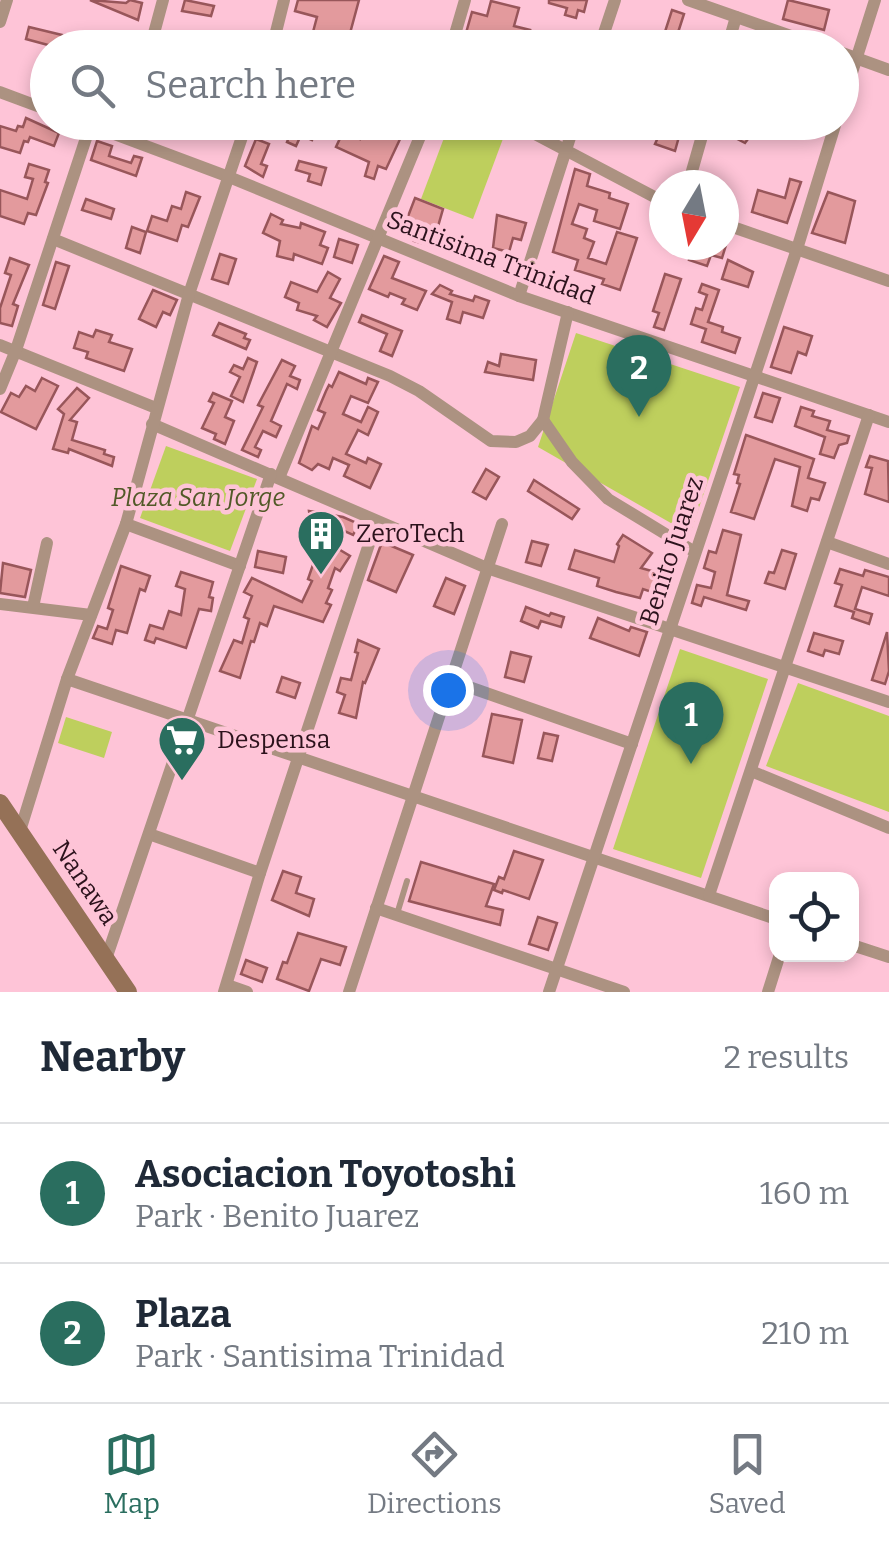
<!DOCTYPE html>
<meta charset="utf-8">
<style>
body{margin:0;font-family:Bitter,serif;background:#f2f2f3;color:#1f2937}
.controls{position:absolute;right:30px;bottom:30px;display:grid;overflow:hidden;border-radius:20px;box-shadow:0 5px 15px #0003}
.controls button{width:90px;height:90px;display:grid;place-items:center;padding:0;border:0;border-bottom:2px solid #e0e1e3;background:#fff;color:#1f2937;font:50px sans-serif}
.compass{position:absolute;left:649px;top:170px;width:90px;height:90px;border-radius:50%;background:#fff;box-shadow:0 5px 15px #0003;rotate:190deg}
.you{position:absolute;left:448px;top:690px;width:35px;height:35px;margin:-25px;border:8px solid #fff;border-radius:50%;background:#1a73e8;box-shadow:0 0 0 15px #1a73e833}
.badge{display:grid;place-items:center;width:65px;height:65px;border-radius:50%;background:#2a6e5f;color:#fff;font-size:32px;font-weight:700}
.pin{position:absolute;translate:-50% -82px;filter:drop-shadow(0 2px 5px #0008)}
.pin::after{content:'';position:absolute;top:52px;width:35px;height:30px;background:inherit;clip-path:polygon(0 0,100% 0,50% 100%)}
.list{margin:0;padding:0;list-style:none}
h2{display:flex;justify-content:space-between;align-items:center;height:130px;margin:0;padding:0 40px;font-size:42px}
h2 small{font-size:32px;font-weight:400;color:#747a83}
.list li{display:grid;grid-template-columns:65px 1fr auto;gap:30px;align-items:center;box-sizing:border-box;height:140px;padding:0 40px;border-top:2px solid #e0e1e3}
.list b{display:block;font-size:38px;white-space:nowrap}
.list p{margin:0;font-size:32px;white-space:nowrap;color:#747a83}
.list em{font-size:32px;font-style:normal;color:#747a83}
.icon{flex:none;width:55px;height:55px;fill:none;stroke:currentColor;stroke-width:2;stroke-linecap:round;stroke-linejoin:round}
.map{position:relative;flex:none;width:889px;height:992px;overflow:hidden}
.search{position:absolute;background:#fff;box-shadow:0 5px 15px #0003;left:30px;right:30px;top:30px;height:110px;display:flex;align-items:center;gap:25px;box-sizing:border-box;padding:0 35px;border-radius:55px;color:#747a83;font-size:38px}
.sheet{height:410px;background:#fff}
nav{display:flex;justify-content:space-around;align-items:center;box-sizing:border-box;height:140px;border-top:2px solid #e0e1e3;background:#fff;font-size:28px;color:#747a83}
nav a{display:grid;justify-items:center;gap:5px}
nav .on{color:#2a6e5f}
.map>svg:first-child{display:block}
.green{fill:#becf5d}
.building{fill:#e39a9d;stroke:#98565a;stroke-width:2.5}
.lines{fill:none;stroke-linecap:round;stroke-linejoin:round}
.service{stroke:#ac9281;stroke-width:6}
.minor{stroke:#ac9281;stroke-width:12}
.secondary{stroke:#957157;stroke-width:18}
.labels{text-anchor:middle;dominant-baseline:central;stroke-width:9;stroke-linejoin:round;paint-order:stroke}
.street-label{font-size:25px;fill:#2c121c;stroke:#fec4d7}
.park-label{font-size:25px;font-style:italic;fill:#525928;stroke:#fec4d7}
.poi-label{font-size:25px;fill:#2c121c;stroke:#fec4d7;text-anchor:start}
</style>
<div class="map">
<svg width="889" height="992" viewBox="0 0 889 992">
<rect width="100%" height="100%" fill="#fec4d7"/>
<g class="green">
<path d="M450,122L467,123L504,136L473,219L421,199Z"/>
<path d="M576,333L740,387L690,534L538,447Z"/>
<path d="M166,446L257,479L230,551L140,518Z"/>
<path d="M680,649L768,679L701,878L613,849Z"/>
<path d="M798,683L889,716V812L766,766Z"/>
<path d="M66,717L112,732L104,758L58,743Z"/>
</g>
<g class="building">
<path d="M90,0L126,3L130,0L142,3L138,20Z"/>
<path d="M185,0L214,6L211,16L182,11Z"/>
<path d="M298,0H359L346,48H336L335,37L313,32L317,17L295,11Z"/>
<path d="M549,0H587L584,12L578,10L576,18L565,15L567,8L549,3Z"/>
<path d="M788,0L829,10L824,30L783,19Z"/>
<path d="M491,1L519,8L514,26L530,30L529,33L537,36L567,44L566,48H525L529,34L527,39L504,34L499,48H475L478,36L466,33L472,12L487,16Z"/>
<path d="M672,10L684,14L673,48L653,45L655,36L663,38Z"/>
<path d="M29,27L62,35L59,48L26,39Z"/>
<path d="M26,118L59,133L54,146L30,137L28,142L24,141L20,153L0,147V126L16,131L18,126L23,127Z"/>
<path d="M148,122H194L191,134L172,128L171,132Z"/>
<path d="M295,122L317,128L312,140L301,135L296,146L287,142Z"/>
<path d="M367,122H408L386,169L378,166L374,179L365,176L369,162L336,147L343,132L360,139Z"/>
<path d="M665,122H683L675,151L655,144Z"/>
<path d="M725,122H734L743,129L746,125L754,131L745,143L720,130Z"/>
<path d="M256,139L269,144L261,164L267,166L263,177L245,166Z"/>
<path d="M97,141L112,146L109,156L131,163L134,156L142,158L136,176L91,160Z"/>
<path d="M299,161L326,168L321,185L308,181L310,174L296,170Z"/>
<path d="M29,164L49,170L45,182L48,183L36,215L28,213L24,224L0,216V190L27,199L33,179L25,177Z"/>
<path d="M575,169L590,174L587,186L610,193L609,198L628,204L620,229L594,221L597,210L579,204L572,224L587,229L584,238L594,242L588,258L606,264L617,232L637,238L620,290L602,284L604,279L575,270L578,260L553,252Z"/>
<path d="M790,179L801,182L787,223L752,212L758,190L785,198Z"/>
<path d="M186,192L200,197L188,227L182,225L177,241L147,231L152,216L167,221L172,206L181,209Z"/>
<path d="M828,192L855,201L845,243L812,233Z"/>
<path d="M415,198L443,209L437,230L444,232L439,248L414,241L416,236L402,232Z"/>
<path d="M86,199L114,209L111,219L82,210Z"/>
<path d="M271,214L283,220L281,224L300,228L301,223L325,232L320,245L328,248L322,264L294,254L293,260L277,256L280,241L263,233Z"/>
<path d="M497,215L526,223L521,240L513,238L509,252L493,248Z"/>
<path d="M132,227L146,232L140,253L126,248Z"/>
<path d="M339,239L358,245L352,263L334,257Z"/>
<path d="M693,245H726L722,258L711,255L707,266L689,260Z"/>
<path d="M220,254L236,259L228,284L212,279Z"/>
<path d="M384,256L399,262L392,278L426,291L417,310L402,304L405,299L390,293L388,297L369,289Z"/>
<path d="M10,258L29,265L13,304L18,306L12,326L0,323V308L11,275L5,273Z"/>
<path d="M728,260L753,272L748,287L722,279Z"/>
<path d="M56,262L69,266L55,309L43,305Z"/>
<path d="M328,272L340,279L330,298L341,303L327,327L314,320L317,316L297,310L299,303L285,297L291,282L317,292Z"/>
<path d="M665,274L681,279L664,330L654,327L659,313L653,311Z"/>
<path d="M702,284L719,290L708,322L723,327L722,332L740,338L735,353L702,342L706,329L691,324L696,308L702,310L707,295L699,292Z"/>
<path d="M440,285L452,291L450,294L473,301L475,296L489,301L483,318L463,312L460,323L447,319L452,302L432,294Z"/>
<path d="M153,290L177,300L170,315L163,312L156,327L139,319Z"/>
<path d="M362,315L402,331L392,356L380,351L387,334L359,322Z"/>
<path d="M219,323L246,334L244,338L250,340L246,349L213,335Z"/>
<path d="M784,327L812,336L806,355L798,352L791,373L771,367Z"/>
<path d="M96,330L112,335L109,342L132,349L124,371L86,358L88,352L74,348L79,332L93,337Z"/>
<path d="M501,354L536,360L533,380L485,372L488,362L499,366Z"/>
<path d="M248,358L257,362L243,402L231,396L240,377L230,372L234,365L243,369Z"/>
<path d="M282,360L295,366L290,376L300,380L297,389L287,384L271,421L281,426L276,437L263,431L255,447L261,450L258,457L242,450L263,407L258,405Z"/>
<path d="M339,372L366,384L368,378L378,382L368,403L351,396L343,414L361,422L368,407L378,412L368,435L358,430L346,454L366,463L368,458L381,464L370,488L344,476L349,465L333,458L329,469L318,464L312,470L299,463L312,426L318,429L325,413L318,410L326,391L329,385L332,387Z"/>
<path d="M42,378L58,386L36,429L1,412L11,393L19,397L26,386L35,391Z"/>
<path d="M77,388L89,398L70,420L77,422L72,440L105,450L104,454L114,457L112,466L69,449L68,453L53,449L64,414L58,409Z"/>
<path d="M213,393L232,401L225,417L234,421L225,444L214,439L216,434L202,428L214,403L209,401Z"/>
<path d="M763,393L780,398L772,422L755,417Z"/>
<path d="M801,407L814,411L812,416L830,421L827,430L849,436L847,443L839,445L834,458L820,454L825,437L795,426Z"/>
<path d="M746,435L814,459L808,478L825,483L819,500L811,498L807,511L792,506L800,467L775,459L754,519L731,512L740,484L737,483L739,475L734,474Z"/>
<path d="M870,456L888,461L889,502L865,494L872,468L866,467Z"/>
<path d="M486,469L499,477L486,499L473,492Z"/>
<path d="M534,480L579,509L572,519L528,491Z"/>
<path d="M309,511L343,517L359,524L353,535L329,524L326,541L306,537L309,524L326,530L310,518Z"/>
<path d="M723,530L741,535L727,595L749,601L746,610L704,597L701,606L692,603L697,585L711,588L715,572L704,568L709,551L716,553Z"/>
<path d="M623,535L652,553L641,568L673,577L667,597L643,589L640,598L616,592L597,586L599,578L569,569L575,550L614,562L619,546L617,544Z"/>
<path d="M325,541L350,556L340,571L335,568L328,588L332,590L326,603L331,605L323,622L274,606L267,626L260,623L254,642L251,641L240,678L220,671L234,640L242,643L249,619L244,617L252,596L244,592L252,578L302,602L312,581L308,579L316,556Z"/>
<path d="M532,541L548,545L541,566L526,562Z"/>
<path d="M382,542L413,555L396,592L368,580Z"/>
<path d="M782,550L796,554L785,589L765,583L769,572L774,573Z"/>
<path d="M258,551L286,557L283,573L255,567Z"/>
<path d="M3,563L31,570L25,597L0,593Z"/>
<path d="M121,566L150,576L145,591L140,589L127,633L116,630L112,644L93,638L98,626L107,629L113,610L108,608Z"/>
<path d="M840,569L863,576L865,570L889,577V596L862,587L855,609L872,614L869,624L852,618L854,612L835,606L842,585L835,583Z"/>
<path d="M181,572L213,582L209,597L213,598L211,611L199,609L186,648L156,638L154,643L145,640L150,625L163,629L169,611L181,615L185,589L176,586Z"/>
<path d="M446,578L465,586L454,614L434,606Z"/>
<path d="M526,607L549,616L551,613L564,617L561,627L541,621L538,628L521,621Z"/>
<path d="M598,618L629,631L631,627L647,632L639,656L590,638Z"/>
<path d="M887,632L889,671L885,684L872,680Z"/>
<path d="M814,633L843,641L839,654L825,650L823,656L808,651Z"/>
<path d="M358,640L379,649L365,683L363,682L356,718L339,713L345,695L337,692L341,678L351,680L358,653L355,652Z"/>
<path d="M511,652L531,657L524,682L505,677Z"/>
<path d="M282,677L300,683L295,698L277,692Z"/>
<path d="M492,714L522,720L513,763L483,756Z"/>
<path d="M544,733L558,736L552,761L538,758Z"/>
<path d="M514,851L543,860L529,899L503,890L502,893L494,890L499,877L504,879Z"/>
<path d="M421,862L494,884L486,906L503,910L500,925L409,901Z"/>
<path d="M283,871L301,877L296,893L314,899L309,916L272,900Z"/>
<path d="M538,917L557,923L548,950L529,944Z"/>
<path d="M298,933L346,947L340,965L321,959L309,991L277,979L283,962L287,963Z"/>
<path d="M246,960L267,968L262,982L241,974Z"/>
</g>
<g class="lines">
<path class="service" d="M397,914L407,881"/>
<g class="minor">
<path d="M688,0L825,48"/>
<path d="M0,22L7,0"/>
<path d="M274,42L290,48"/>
<path d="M150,48L163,0"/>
<path d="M272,48L284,0"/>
<path d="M451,48L465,0"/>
<path d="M599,48L615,0"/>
<path d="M727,48L736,17"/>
<path d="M842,53L889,70"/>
<path d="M0,92L48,110"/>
<path d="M842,104L875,0"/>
<path d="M82,122L229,177L519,296L889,422"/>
<path d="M507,122L533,133L664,202"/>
<path d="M688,185L706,122"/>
<path d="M724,224L889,281"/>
<path d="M53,239L390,376L419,391L491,441L516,442L530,436L543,420L572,462L608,499L695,552"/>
<path d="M519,296L575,122"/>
<path d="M0,345L156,408"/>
<path d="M0,389L16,350L90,126"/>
<path d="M543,420L568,312"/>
<path d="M152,424L487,568L889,702"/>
<path d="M279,478L426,122"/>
<path d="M126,524L240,566"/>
<path d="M827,542L889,564"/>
<path d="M0,604L91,615"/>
<path d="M33,607L47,543"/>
<path d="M67,679L776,919"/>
<path d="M449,680L632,744"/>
<path d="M751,771L889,828"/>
<path d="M20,831L67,679L126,524L189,294L247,122"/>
<path d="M149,834L260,873"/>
<path d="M709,895L869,415"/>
<path d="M376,908L624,992"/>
<path d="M852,945L889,957"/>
<path d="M106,959L271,474"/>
<path d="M227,985L247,992"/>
<path d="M224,992L260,873L376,523"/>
<path d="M349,992L502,524"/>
<path d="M549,992L797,249L836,122"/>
<path d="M768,992L780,954"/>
</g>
<path class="secondary" d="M0,803L128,992"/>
</g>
<defs>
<g id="building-pin" transform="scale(2.5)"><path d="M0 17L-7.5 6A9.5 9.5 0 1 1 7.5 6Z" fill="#2a6e5f" stroke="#fec4d7"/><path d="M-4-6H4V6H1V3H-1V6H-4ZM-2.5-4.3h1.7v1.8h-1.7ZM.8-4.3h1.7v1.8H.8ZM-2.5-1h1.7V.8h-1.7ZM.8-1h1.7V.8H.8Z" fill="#fff"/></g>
<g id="supermarket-pin" transform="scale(2.5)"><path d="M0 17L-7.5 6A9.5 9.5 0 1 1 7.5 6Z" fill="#2a6e5f" stroke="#fec4d7"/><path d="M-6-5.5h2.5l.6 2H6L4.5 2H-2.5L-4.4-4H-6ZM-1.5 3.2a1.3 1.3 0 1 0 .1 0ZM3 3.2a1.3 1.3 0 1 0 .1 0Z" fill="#fff"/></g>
</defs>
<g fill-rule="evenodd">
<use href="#building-pin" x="321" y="534"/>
<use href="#supermarket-pin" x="182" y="740"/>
</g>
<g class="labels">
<g class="street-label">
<text transform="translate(491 258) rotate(21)">Santisima Trinidad</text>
<text transform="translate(672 551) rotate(-72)">Benito Juarez</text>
<text transform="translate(85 883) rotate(56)">Nanawa</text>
</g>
<g class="park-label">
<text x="198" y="498">Plaza San Jorge</text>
</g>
<g class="poi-label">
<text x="356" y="534">ZeroTech</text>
<text x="217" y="740">Despensa</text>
</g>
</g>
</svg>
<div class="controls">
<button><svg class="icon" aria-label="locate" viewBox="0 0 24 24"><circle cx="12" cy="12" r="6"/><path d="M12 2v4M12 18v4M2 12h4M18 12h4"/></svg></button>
</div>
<svg class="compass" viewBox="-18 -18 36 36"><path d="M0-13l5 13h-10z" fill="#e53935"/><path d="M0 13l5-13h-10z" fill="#747a83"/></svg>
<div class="you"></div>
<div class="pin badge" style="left:691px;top:764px">1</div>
<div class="pin badge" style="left:639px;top:417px">2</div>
<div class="search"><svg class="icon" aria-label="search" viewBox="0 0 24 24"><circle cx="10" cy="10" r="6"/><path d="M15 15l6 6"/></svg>Search here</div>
</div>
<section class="sheet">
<h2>Nearby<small>2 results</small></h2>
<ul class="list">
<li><span class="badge">1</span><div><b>Asociacion Toyotoshi</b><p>Park · Benito Juarez</p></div><em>160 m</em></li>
<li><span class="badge">2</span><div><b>Plaza</b><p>Park · Santisima Trinidad</p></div><em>210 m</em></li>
</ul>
</section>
<nav>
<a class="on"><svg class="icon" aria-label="map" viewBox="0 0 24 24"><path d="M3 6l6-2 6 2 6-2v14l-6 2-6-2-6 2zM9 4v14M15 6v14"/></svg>Map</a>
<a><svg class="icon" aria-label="directions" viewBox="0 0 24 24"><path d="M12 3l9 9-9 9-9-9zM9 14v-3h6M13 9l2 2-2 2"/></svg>Directions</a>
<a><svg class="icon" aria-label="saved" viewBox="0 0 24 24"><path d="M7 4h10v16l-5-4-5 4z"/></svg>Saved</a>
</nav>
